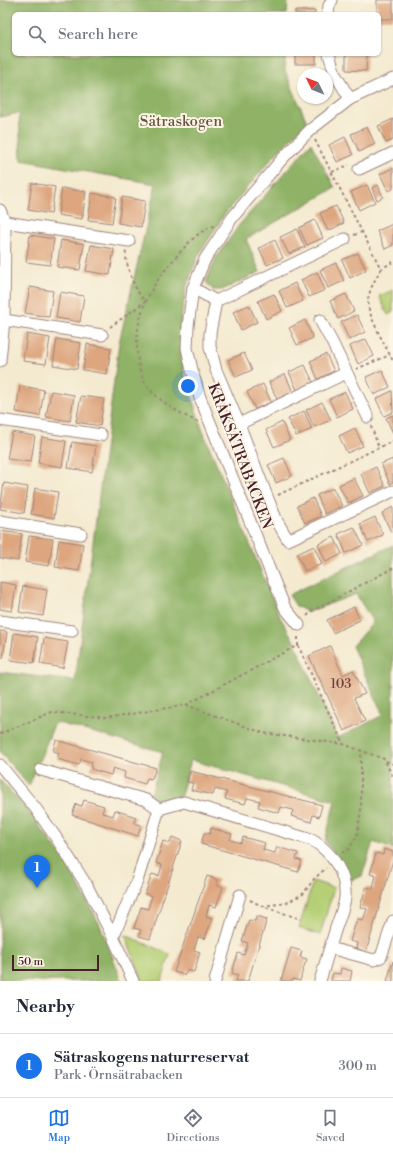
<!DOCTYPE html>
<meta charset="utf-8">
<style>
body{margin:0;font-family:"Libre Bodoni",serif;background:#f6f6f7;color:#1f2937}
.compass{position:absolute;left:297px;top:68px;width:36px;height:36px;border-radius:50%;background:#fff;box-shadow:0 1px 3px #0004;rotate:313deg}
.scale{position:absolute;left:12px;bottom:10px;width:87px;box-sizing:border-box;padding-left:4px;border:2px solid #4a1f2b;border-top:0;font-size:11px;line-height:14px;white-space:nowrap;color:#4a1f2b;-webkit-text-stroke:3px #fcf5e5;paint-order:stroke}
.you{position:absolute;left:188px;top:386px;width:14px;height:14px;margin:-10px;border:3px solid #fff;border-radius:50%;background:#1a73e8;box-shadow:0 0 0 6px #1a73e833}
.badge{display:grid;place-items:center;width:26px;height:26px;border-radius:50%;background:#1a73e8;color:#fff;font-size:13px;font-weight:700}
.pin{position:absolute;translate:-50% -33px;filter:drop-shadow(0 1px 2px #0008)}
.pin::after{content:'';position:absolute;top:21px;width:14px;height:12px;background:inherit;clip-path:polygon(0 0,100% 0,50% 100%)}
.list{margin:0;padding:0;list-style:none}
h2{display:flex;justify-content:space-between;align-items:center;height:52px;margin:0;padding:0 16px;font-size:17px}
h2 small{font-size:13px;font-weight:400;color:#747a83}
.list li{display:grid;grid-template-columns:26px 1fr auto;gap:12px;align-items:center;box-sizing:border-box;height:64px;padding:0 16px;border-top:1px solid #e0e1e3}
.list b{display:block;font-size:15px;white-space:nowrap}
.list p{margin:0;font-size:13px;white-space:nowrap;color:#747a83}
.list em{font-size:13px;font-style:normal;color:#747a83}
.icon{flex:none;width:22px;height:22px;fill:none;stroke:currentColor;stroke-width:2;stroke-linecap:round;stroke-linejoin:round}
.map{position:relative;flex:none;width:393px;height:981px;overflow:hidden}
.search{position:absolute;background:#fff;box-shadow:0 1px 3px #0004;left:12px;right:12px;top:12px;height:44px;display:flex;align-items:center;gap:10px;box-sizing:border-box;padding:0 14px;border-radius:6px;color:#747a83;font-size:15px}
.sheet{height:116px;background:#fff}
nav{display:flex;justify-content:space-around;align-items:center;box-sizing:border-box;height:56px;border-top:1px solid #e0e1e3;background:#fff;font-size:11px;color:#747a83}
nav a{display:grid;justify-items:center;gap:2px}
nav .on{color:#1a73e8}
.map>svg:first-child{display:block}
.green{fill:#b4cf75;stroke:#7f7750}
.forest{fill:#8fb266;stroke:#6c6848}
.building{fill:#dda67f}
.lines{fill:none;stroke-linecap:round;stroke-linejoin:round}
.street-casing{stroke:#9f847e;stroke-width:13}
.path{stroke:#9f847e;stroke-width:2;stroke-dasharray:3 3;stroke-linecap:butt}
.street{stroke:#fff;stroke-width:11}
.labels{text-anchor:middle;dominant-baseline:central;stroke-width:4;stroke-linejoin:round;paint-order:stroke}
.number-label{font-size:13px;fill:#6f4140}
.park-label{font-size:15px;fill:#6a5441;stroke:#fcf5e5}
.street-label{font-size:15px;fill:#4a1f2b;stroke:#fcf5e5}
</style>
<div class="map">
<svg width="393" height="981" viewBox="0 0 393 981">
<rect width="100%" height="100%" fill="#fcf5e5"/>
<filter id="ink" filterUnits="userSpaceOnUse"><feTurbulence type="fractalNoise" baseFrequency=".025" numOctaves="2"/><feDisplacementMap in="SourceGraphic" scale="8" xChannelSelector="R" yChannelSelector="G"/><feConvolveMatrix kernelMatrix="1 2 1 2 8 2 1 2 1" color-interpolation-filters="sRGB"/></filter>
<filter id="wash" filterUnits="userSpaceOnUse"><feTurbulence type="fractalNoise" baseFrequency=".012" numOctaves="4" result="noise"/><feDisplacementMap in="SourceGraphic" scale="16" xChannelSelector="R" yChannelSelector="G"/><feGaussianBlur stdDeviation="0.9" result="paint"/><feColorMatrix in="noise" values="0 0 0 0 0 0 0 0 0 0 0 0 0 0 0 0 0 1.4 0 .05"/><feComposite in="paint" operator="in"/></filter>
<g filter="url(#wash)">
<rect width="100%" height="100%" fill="#f4ead0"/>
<g class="green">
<path d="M393,290V312L388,315L379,296Z"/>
<path d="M313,881L334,888L320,935L299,928Z"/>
<path d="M125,935L170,954L162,981H143Z"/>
</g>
<g class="forest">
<path d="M0,0H288L287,14H14V54H285V71L307,122L274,156L224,215L198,256L186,288L180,326L184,373L202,429L280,617L294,641L338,738L383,715L352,646L373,622L356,594L308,612L296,606L289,595L393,545V849L373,842L362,876L348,881L342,864L325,841L335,801L191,760L180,798L164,801L150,798L163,752L55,722L29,786L0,752V672L75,681L119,343L156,184L21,160L19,113L0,117Z"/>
<path d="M311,143L335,188L246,239L260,272L222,290H213L206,282L216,258L240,224Z"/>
<path d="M0,780L30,813L65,861L99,923L122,981H0Z"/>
</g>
<g id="blocks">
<g class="building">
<path d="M377,0H393V19H379V14H377Z"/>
<rect x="295" y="11" width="20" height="3"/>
<rect x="295" y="54" width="21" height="10"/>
<path d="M346,54H367L366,71L346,70Z"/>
<path d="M393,119V140L386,143L378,126Z"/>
<path d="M367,127L375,144L359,152L351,134Z"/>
<path d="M345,137L353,155L337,162L329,145Z"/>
<path d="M393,168V189L388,191L380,174Z"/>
<path d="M32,183L55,187L51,214L28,210Z"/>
<path d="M367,185L375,202L359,210L351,192Z"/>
<path d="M378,185L383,197L377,200L372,188Z"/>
<path d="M62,188L86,192L82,219L58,215Z"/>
<path d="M92,193L116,197L112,223L88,220Z"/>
<path d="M122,197L145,201L141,227L118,223Z"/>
<path d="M336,206L344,223L328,231L320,213Z"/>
<path d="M315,220L323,238L307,245L299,228Z"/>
<path d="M393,224V245L385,249L377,231Z"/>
<path d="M297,229L305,247L289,254L280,237Z"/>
<path d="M30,235L54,239L50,265L26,262Z"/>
<path d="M61,240L84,244L80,270L57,267Z"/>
<path d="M275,240L283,258L267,265L259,248Z"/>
<path d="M91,245L114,249L110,275L86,271Z"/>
<path d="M358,253L366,270L350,278L342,260Z"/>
<path d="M336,263L344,281L328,288L320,270Z"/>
<path d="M317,272L325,290L309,297L301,280Z"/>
<path d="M295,283L303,301L287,308L279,291Z"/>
<path d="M30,287L53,291L49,317L25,313Z"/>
<path d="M60,292L84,296L80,322L56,318Z"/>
<path d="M274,294L282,311L266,319L258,301Z"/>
<path d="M346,294L354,311L338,319L330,301Z"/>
<path d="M249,305L257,322L241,330L233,312Z"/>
<path d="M357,315L365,332L349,340L341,322Z"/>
<path d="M305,320L313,338L297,345L289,328Z"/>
<path d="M27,334L50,338L46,364L23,361Z"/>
<path d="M57,339L81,343L77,369L53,365Z"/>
<path d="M366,339L374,356L358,364L350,346Z"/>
<path d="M87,344L111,348L107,374L83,370Z"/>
<path d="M244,353L252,370L236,377L228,360Z"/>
<path d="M326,354L334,371L318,379L310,361Z"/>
<path d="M305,365L313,382L297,390L289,372Z"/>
<path d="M382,370L390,387L374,395L366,377Z"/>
<path d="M285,374L293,392L277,399L269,382Z"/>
<path d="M263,384L271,402L255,409L247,392Z"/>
<path d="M20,386L44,390L40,416L16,412Z"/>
<path d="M51,391L74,395L70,421L46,417Z"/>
<path d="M392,391L393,412L384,416L376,399Z"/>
<path d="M345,392L353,409L337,417L329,399Z"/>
<path d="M81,396L104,399L100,426L76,422Z"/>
<path d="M322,402L331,420L314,427L306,410Z"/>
<path d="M304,411L312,429L296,436L288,419Z"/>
<path d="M393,415V433L386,418Z"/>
<path d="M282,422L290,440L274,447L266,430Z"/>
<path d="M355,428L363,446L347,453L339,436Z"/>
<path d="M12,432L35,436L31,462L7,459Z"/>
<path d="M42,437L66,441L62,467L38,463Z"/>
<path d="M72,442L96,446L92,472L68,468Z"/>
<path d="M284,458L292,476L276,483L268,465Z"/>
<path d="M393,459V482L390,484L381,464Z"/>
<path d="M376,467L385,486L370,493L361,474Z"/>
<path d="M354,478L363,496L348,503L339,485Z"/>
<path d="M4,483L28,487L24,513L0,509Z"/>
<path d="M35,488L58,492L54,518L31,514Z"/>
<path d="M333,488L342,506L325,514L317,495Z"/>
<path d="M313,498L321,516L305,523L297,506Z"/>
<path d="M393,507V531L391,532L382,513Z"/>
<path d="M375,517L383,535L368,542L360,524Z"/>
<path d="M354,527L363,545L346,553L338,534Z"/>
<path d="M0,531L22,534L18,561L0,558Z"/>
<path d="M29,536L53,539L49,566L25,562Z"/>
<path d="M334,537L342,554L326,562L318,544Z"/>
<path d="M59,540L83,544L79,571L55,567Z"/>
<path d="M314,546L322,564L305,571L297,554Z"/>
<path d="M0,582L16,585L12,611L0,609Z"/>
<path d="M23,586L47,590L43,616L19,612Z"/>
<path d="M354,607L360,620L333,633L327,620Z"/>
<path d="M0,631L7,632L3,658H0Z"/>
<path d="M14,633L38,637L34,663L10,660Z"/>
<path d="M44,638L68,642L63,668L40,664Z"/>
<path d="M330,646L343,675L353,670L365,694L354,698L365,721L344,731L309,656Z"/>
<path d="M56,740L156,768L152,779L147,778L145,784L124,778L125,772L113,768L111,775L91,769L92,762L81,759L79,765L57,759L59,753L53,751Z"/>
<path d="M190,771L322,805L319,817L313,815L311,822L291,816L293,810L281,807L279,813L258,807L260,801L247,798L245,804L225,799L227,792L215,789L213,795L191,790L193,783L187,782Z"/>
<path d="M84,800L104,806L102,813L107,814L113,816L115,810L136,817L134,823L141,825L138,836L72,815L76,804L82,806Z"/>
<path d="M211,828L232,834L230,840L241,843L243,837L265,843L263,850L275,853L277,847L298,853L296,859L302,861L298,872L201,844L204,833L210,834Z"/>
<path d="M172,837L182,841L150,939L139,936L141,930L134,928L141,907L148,909L150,902L152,896L145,894L152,874L159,876L162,865L156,863L163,841L170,843Z"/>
<path d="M384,849L393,852V860L366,952L356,948L357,943L350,941L357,919L363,920L367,909L360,907L366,887L373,889L374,883L376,876L370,874L376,853L383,855Z"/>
<path d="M207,876L218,880L216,885L223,887L216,907L209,905L206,916L212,918L205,939L198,937L196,944L194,950L200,952L194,972L187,970L185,975L174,972Z"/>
<path d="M257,916L267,919L248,981H236L238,975L232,973L238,953L244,955L248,943L242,941L249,920L255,921Z"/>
<path d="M291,948L302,951L300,957L307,959L303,969L300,981L293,979V981H281Z"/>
<path d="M393,961V981H387Z"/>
<path d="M341,968L352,971L350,981H331L333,973L340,974Z"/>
</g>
</g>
</g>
<g filter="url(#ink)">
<use href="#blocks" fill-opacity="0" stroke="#9f847e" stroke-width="1"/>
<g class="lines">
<g class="street-casing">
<g id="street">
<path d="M328,14L329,6L332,0"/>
<path d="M329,54L335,74L350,99"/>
<path d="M359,169L393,153"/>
<path d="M0,210L5,222L4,320L0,361"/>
<path d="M5,222L129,241"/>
<path d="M193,288L216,301L210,333V347L216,370L239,424L268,499L277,521L288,540L393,491"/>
<path d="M216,301L345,239"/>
<path d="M4,320L102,335"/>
<path d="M320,320L332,342L368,417"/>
<path d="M0,420L101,435"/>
<path d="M239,424L346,373"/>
<path d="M0,521L81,534"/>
<path d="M0,621L72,631"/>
<path d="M299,625L285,608L199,395L192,370L187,348L188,326L193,288L205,259L232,218L282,159L310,130L350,99L393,79"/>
<path d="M0,765L36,809L57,839L87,886L113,937L133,981"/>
<path d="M41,770L146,800L159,809"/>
<path d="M113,937L137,881L159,809L184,802L312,840C332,852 347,874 345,898C344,908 338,921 335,931C330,947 325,964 320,981"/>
<path d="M330,948L374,960L381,957L393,921"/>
<path d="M215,981L240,895"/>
</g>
</g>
<g class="path">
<path d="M315,140L381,269L393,262"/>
<path d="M332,172L349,165"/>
<path d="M354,235L362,232"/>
<path d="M381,269C376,278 367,293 368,304C369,317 386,347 393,361"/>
<path d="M110,327L146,301C136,296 124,261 126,251"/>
<path d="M356,369L390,355"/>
<path d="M198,422C180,414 152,398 143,379C139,371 138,361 137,353C135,314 150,287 174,259C185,247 197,231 214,226"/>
<path d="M371,426L379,448"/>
<path d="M278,495L393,441"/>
<path d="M307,616L312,611L393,568"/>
<path d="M298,645L343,744L384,759L393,777"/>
<path d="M186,705L263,733L343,744"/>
<path d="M0,734L52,712L106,718L186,705L298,645V635"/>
<path d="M386,761L393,764"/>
<path d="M342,853L349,849L357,836L361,809V750"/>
<path d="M250,900L262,906L301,919"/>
<path d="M262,906L286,903L303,894L314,879L326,868"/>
</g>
<use href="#street" class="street"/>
</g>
</g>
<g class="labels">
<g class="number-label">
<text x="341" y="684">103</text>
</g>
<g class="park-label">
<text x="181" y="121">Sätraskogen</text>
</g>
<g class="street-label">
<text transform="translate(240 456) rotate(69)">KRÅKSÄTRABACKEN</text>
</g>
</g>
</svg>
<svg class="compass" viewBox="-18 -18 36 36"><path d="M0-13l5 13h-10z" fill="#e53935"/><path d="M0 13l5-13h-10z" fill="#747a83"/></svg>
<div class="scale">50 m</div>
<div class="you"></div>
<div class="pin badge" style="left:37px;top:888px">1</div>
<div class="search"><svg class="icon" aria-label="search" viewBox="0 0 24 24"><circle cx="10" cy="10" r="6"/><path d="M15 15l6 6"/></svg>Search here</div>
</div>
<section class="sheet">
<h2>Nearby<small></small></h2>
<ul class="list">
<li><span class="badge">1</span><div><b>Sätraskogens naturreservat</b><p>Park · Örnsätrabacken</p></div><em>300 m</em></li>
</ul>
</section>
<nav>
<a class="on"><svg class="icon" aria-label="map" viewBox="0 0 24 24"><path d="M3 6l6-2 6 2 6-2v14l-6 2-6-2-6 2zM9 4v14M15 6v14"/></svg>Map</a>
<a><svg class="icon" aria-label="directions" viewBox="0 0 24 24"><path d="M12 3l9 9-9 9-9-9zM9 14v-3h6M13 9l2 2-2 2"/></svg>Directions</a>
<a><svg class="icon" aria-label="saved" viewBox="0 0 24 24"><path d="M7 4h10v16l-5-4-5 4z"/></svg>Saved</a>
</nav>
